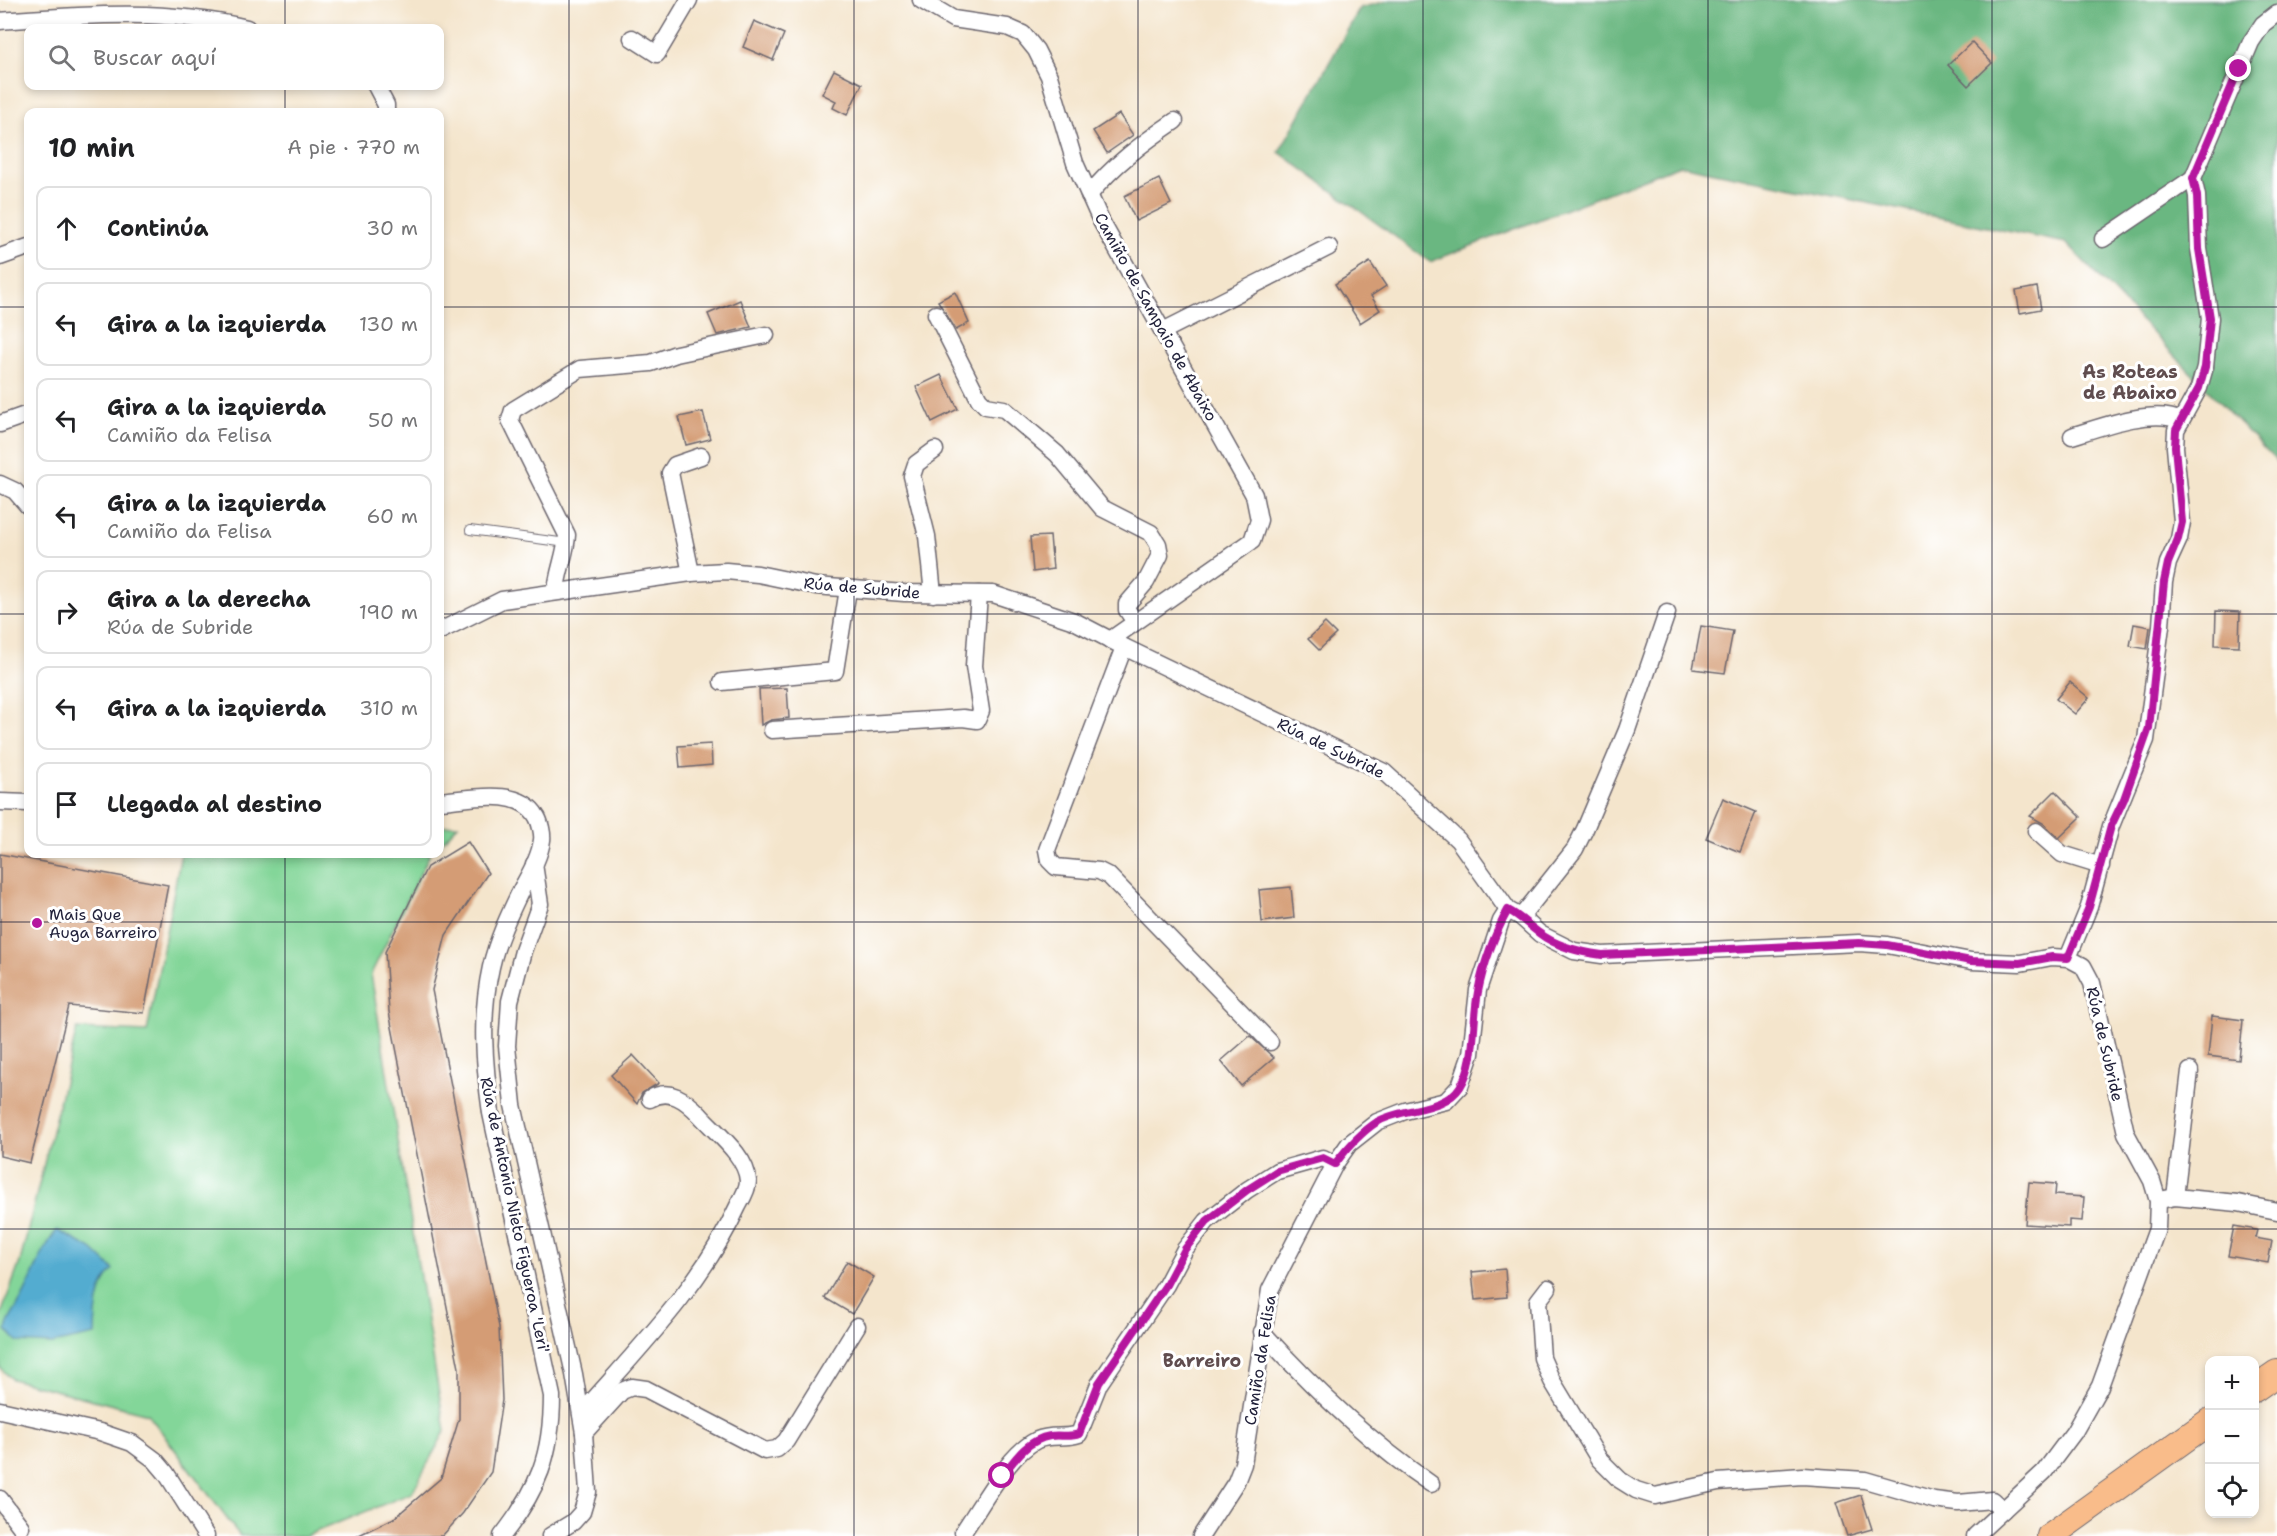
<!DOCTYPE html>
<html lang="es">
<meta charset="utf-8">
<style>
body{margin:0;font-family:"Shantell Sans",sans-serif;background:#f2f2f2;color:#202124}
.controls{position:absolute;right:18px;bottom:18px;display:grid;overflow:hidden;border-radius:12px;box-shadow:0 3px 9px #0003}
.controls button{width:54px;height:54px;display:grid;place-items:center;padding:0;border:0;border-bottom:2px solid #e0e0e0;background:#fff;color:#202124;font:30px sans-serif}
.stop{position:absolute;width:18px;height:18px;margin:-14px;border:4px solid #b5179e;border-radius:50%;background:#fff}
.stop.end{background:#b5179e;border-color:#fff;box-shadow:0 2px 6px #0008}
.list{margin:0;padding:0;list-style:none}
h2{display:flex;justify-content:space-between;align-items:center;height:78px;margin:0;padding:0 24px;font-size:26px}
h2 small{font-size:20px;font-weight:400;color:#757577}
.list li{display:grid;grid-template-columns:39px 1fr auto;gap:18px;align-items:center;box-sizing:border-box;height:84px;margin:0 12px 12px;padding:0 12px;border:2px solid #e0e0e0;border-radius:12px}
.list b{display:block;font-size:22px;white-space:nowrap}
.list p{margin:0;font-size:20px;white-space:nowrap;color:#757577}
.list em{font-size:20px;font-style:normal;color:#757577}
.icon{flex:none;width:33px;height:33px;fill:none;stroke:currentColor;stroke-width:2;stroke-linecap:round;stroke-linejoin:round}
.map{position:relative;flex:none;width:2277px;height:1536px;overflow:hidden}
.search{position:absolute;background:#fff;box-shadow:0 3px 9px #0003;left:24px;top:24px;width:420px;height:66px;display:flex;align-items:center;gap:15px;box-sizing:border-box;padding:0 21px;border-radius:12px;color:#757577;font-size:22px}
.panel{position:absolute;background:#fff;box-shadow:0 3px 9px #0003;left:24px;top:108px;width:420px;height:750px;border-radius:12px}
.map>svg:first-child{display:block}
.green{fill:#83d699;stroke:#527c6a;stroke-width:1.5}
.forest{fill:#6ab781;stroke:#466c5e;stroke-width:1.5}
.water{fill:#52acd0;stroke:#3a6786;stroke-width:1.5}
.building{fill:#d49c74}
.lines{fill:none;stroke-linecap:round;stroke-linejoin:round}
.service-casing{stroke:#6c666e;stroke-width:10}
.minor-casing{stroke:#6c666e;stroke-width:19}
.primary-casing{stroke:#6c666e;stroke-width:28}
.service{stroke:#fff;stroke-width:8}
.minor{stroke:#fff;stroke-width:16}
.primary{stroke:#f9bc8a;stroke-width:26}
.route{stroke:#b5179e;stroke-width:8}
.grid{fill:none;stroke:#22223b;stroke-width:1.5;stroke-opacity:0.55}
.poi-dot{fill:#b5179e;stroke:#fff;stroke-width:2}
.labels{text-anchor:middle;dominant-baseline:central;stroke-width:6;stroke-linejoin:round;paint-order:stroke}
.street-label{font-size:16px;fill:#22223b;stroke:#fff}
.poi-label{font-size:16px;fill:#22223b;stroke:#fff;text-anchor:start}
.neighbourhood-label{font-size:18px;font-weight:bold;fill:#604d4f;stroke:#fff}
</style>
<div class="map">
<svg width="2277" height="1536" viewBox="0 0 2277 1536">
<rect width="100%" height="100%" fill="#fff"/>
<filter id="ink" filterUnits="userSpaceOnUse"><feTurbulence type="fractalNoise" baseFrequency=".0167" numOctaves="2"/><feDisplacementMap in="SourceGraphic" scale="12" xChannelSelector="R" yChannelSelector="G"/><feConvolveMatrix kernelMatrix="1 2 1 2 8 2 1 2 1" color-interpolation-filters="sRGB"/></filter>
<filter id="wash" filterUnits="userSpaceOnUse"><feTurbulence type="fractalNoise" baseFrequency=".008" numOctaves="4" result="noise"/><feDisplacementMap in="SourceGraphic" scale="24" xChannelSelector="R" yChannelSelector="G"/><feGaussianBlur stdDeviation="1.35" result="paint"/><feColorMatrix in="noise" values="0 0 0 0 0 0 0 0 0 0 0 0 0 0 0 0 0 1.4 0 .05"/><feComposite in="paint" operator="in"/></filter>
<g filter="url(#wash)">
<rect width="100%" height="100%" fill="#f4e5cc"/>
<g class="green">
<path d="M458,825L440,844V826Z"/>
<path d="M181,854H430L371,974L445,1431L412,1493L305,1536H240L148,1414L12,1379L0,1368V1317L20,1262L77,1029L147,1032Z"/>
</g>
<path class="forest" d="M1391,0H2277V462L2066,243L1680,165L1430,262L1279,152L1360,8Z"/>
<path class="water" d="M57,1230L92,1249L114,1270C97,1284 95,1314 95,1335L52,1344L18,1342L6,1330C8,1319 13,1315 18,1305C33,1280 39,1253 57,1230Z"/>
<g id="blocks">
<g class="building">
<path d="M754,21L784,34L773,60L743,47Z"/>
<path d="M1972,42L1992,63L1968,86L1948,65Z"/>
<path d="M834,70L862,84L847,115L833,108L836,101L822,94Z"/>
<path d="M1119,114L1133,135L1107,153L1093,131Z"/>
<path d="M1159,179L1171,204L1136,221L1124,196Z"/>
<path d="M1370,262L1386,286L1371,296L1380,310L1360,323L1335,284Z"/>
<path d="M2037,287L2041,309L2020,313L2016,291Z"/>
<path d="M955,292L969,323L956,330L938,301Z"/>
<path d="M740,300L751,327L717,335L708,314Z"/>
<path d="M941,375L958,409L932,422L916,387Z"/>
<path d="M703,412L710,439L686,445L679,417Z"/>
<path d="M1050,536L1053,569L1033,572L1030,537Z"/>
<path d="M2216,611L2240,612L2239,646L2215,645Z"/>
<path d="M1325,623L1336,634L1319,650L1308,639Z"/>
<path d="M2134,624L2150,627L2147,649L2130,646Z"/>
<path d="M1701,626L1733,631L1725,673L1693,669Z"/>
<path d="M2070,682L2089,698L2075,714L2056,699Z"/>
<path d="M787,688L789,718L771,720L761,725L759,689Z"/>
<path d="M711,744L712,765L680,768L678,746Z"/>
<path d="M2055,791L2081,817L2059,838L2043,823L2030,816Z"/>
<path d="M1723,798L1756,812L1740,852L1706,838Z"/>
<path d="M468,842L488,873L446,935L432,990L499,1327L502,1400L491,1472L463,1513L442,1536H357L394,1518L441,1478L459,1419V1368L389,1012L385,952L427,867Z"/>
<path d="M0,854L168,885L144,1013L69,1006L30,1163L0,1156Z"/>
<path d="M1291,887L1294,918L1262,922L1259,890Z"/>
<path d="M2212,1016L2243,1020L2239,1060L2208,1056Z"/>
<path d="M1250,1036L1274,1058L1241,1086L1221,1061Z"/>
<path d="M633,1055L659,1083L642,1093L637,1104L611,1075Z"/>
<path d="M2029,1182L2056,1184L2055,1195L2084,1197L2082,1221L2069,1220V1227L2025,1224Z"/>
<path d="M2234,1226L2257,1230L2255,1238L2272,1241L2268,1263L2228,1256Z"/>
<path d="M847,1261L874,1277L852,1314L825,1298Z"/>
<path d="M1505,1269L1507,1297L1475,1300L1472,1272Z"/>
<path d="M1861,1495L1872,1529L1847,1536L1836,1503Z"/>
</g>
</g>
</g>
<g filter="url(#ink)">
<use href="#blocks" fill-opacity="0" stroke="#6c666e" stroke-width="1.5"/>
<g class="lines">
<g class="service-casing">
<path id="service" d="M470,530L567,543"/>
</g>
<g class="minor-casing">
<g id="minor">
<path d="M921,0L953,19L1007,27L1023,34L1036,50L1049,76L1075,163L1101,221L1254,495L1259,520L1252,541L1110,640"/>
<path d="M0,21C85,15 163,8 247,28"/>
<path d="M632,38L657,54L689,0"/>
<path d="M376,86L386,105V112"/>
<path d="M1089,195C1113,165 1144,142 1175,121"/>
<path d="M2103,239L2193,178"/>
<path d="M0,257L28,247"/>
<path d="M936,314L979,399L986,406L1004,409L1057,454L1102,508L1151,533L1158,544L1160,555L1146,582L1127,604V610L1135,622"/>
<path d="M1163,331L1329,247"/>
<path d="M0,424L28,414"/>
<path d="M2072,436C2100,427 2154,407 2181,421"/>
<path d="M0,484L15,491L28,506"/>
<path d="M691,573L670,473L675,465L701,456"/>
<path d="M556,592C557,572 566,555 567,535L510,420L513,410L580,369L651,363L676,354L766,335"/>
<path d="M933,594L927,536L912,476L916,464L935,450"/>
<path d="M440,631L502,600L691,573L726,571L758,574L816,586L904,593L993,594L1074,621L1124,647L1384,772L1458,840L1508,910L1521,917L1540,934L1574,951L1602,955L1859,943L1887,945L1971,961L2020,963L2052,957L2068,958L2083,966L2092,983L2126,1133L2152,1181L2158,1201L2157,1229L2100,1386L2074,1432L2044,1472L1975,1536"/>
<path d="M1124,647L1047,850L1049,860L1056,867L1099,871L1109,876L1270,1042"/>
<path d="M722,682L835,671L848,589"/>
<path d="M772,730L963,718L977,720L981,711L974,666L979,594"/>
<path d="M440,801C469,799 520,786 537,817C540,822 543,834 542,840C540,857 529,875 521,890C509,915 497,940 491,967C480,1016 484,1064 491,1113L552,1396C552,1455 538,1490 502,1536"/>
<path d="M0,802L28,803"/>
<path d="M2036,831L2062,854L2101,866"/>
<path d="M534,864L540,904L523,951L510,1001L507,1046L513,1105L574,1374L584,1433L588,1492L582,1512L573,1522L550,1536"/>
<path d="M1521,917L1575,849L1585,829L1627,730L1667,613"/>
<path d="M2068,958L2089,907L2111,826L2146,740L2161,626L2164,582L2168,563L2179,539L2182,522L2175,447L2176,430L2199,388L2205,367L2210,318L2199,249L2197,196L2193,178L2251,42L2263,24L2277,13"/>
<path d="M2175,1197L2190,1071"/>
<path d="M2165,1199L2175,1197L2238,1203L2277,1211"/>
<path d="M1548,1288L1538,1301L1542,1358L1552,1381L1599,1459L1620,1480L1636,1490L1655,1496L1718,1482L1802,1476L1865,1480L1934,1500L1958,1503L1992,1500L2003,1510"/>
<path d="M1262,1332C1313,1388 1368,1441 1431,1484"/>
<path d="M0,1410L100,1432L132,1443L155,1460L166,1473L206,1536"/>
<path d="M581,1414C637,1350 702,1285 738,1206C742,1199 748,1189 748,1181C747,1156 715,1132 700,1115C686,1100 669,1087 650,1099"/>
<path d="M584,1433L622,1391L632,1387L646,1389L765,1451L777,1449L786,1441L857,1326"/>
<path d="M0,1499L21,1527"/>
<path d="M963,1532C982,1505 1008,1454 1037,1440C1051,1434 1065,1439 1079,1434L1099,1384L1166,1285L1185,1249L1207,1221L1247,1190L1277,1171L1323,1158L1335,1164"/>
<path d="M1201,1536L1236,1482L1243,1464L1270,1290L1335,1164L1349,1144L1377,1122L1405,1111L1446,1101L1460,1086L1471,1054L1478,990L1501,921L1508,910"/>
</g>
</g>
<g class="primary-casing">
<g id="primary">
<path d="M2254,1389L2277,1373"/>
<path d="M2050,1536L2210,1421"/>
</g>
</g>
<use href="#service" class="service"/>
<use href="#minor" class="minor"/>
<use href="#primary" class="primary"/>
</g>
</g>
<g class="lines" filter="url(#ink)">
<path class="route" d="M1002,1476C1015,1459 1027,1440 1050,1436C1060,1434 1069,1438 1079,1434L1099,1383L1166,1285L1185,1249L1207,1221L1247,1190L1277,1171L1323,1158L1335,1164C1347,1148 1360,1133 1377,1122C1402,1107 1444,1112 1460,1087C1477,1061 1472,1021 1478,992C1483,965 1495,933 1508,910C1520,916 1528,925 1539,933C1557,947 1580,952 1602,955L1859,943L1887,945L1971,961L2020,963L2052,957L2068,958L2089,907L2111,826L2124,799L2149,728L2164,582L2168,563L2178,539L2182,522L2175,447L2176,430L2199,388L2205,367L2210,318L2199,249L2197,196L2193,178L2239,69"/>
</g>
<path class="grid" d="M285,0V28M569,0V1536M854,0V1536M1138,0V1536M1423,0V1536M1708,0V1536M1992,0V1536M285,86V112M0,307H28M440,307H2277M0,614H28M440,614H2277M285,854V1536M0,922H2277M0,1229H2277"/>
<circle class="poi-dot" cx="37" cy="923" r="6"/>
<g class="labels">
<g class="street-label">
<text transform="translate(1156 317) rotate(61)">Camiño de Sampaio de Abaixo</text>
<text transform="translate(862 588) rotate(5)">Rúa de Subride</text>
<text transform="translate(1331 748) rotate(26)">Rúa de Subride</text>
<text transform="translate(2105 1044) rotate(77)">Rúa de Subride</text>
<text transform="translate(515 1215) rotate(78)">Rúa de Antonio Nieto Figueroa 'Leri'</text>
<text transform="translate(1260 1360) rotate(-81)">Camiño da Felisa</text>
</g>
<g class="poi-label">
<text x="49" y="914">Mais Que<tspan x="49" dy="18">Auga Barreiro</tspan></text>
</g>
<g class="neighbourhood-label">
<text x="2130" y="372">As Roteas<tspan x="2130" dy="21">de Abaixo</tspan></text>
<text x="1202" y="1361">Barreiro</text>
</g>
</g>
</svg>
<div class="controls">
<button>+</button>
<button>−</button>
<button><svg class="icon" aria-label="locate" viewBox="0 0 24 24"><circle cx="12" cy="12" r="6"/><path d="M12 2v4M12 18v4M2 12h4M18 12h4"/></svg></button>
</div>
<div class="stop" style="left:1002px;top:1476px"></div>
<div class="stop end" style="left:2239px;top:69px"></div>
<div class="search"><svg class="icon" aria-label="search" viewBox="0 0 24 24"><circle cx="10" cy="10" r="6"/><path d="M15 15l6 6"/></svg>Buscar aquí</div>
<section class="panel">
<h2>10 min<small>A pie · 770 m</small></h2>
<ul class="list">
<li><svg class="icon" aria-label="ahead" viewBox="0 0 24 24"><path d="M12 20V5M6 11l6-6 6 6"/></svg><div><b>Continúa</b></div><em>30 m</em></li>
<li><svg class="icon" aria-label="left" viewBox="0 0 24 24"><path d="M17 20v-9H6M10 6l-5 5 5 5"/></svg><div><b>Gira a la izquierda</b></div><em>130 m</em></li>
<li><svg class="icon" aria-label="left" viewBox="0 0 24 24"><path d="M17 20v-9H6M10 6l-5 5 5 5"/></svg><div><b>Gira a la izquierda</b><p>Camiño da Felisa</p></div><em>50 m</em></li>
<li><svg class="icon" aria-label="left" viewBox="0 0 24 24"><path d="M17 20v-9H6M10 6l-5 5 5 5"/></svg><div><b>Gira a la izquierda</b><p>Camiño da Felisa</p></div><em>60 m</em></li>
<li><svg class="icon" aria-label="right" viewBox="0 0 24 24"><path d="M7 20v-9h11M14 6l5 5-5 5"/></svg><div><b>Gira a la derecha</b><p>Rúa de Subride</p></div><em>190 m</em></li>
<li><svg class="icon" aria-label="left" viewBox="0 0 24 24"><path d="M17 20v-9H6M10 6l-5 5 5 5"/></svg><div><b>Gira a la izquierda</b></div><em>310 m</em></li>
<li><svg class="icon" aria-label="arrive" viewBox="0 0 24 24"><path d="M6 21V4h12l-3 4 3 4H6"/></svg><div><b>Llegada al destino</b></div></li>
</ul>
</section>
</div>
